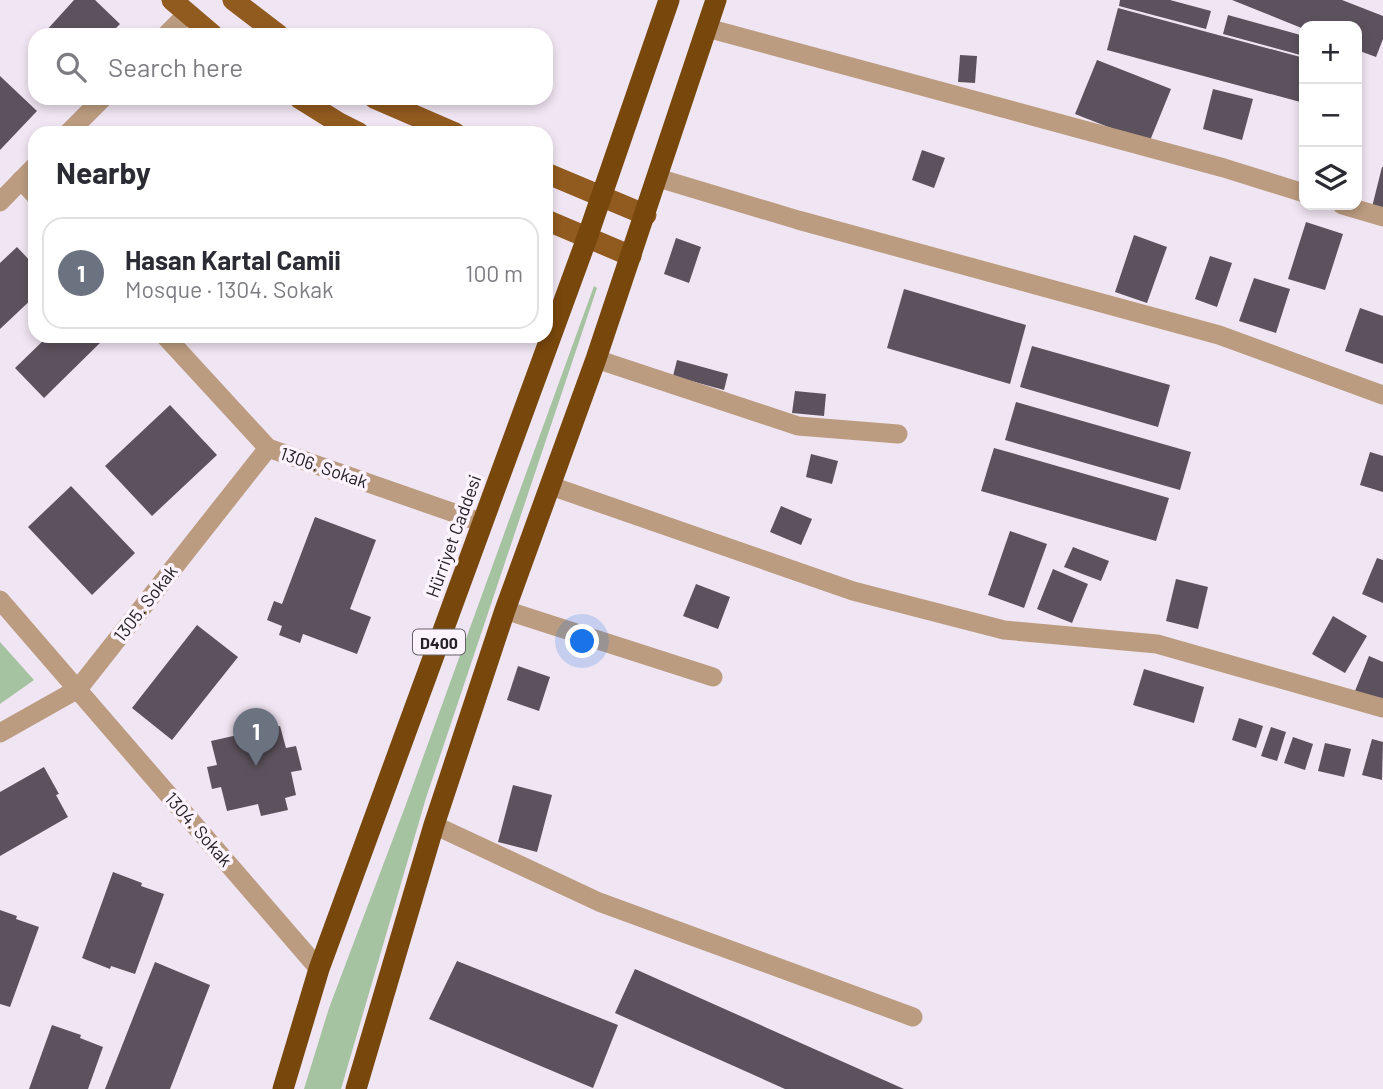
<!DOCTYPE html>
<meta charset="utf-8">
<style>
body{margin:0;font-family:Barlow,sans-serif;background:#f7f7f7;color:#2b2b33}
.controls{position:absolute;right:21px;top:21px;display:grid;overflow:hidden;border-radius:14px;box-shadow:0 4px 10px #0003}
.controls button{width:63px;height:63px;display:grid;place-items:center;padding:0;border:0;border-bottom:2px solid #e1e1e2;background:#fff;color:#2b2b33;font:35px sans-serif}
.you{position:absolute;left:583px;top:642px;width:24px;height:24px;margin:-18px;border:5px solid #fff;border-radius:50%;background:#1a73e8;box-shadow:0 0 0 10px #1a73e833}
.badge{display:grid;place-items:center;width:46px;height:46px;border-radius:50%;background:#397b6c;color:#fff;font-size:23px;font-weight:700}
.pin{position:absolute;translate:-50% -58px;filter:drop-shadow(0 2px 4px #0008)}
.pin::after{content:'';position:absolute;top:37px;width:24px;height:21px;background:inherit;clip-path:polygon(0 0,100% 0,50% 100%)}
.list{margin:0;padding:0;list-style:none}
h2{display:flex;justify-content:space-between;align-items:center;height:91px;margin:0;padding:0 28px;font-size:30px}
h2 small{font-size:23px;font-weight:400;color:#7c7c81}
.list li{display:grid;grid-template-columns:46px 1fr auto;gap:21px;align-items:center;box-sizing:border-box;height:112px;margin:0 14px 14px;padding:0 14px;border:2px solid #e1e1e2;border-radius:21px}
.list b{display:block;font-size:26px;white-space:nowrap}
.list p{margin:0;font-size:23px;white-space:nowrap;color:#7c7c81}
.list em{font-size:23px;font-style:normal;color:#7c7c81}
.icon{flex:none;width:38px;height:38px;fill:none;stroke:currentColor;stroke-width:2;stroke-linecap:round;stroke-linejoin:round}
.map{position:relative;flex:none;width:1383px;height:1089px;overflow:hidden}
.search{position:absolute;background:#fff;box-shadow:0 4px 10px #0003;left:28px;top:28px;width:525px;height:77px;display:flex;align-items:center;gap:18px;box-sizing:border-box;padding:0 24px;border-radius:21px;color:#7c7c81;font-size:26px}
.panel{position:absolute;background:#fff;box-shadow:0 4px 10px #0003;left:28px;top:126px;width:525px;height:217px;border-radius:21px}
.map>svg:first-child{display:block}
.green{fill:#a6c3a1}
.building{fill:#5c525d}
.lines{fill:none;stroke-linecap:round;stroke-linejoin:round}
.street{stroke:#bb9c80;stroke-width:19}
.primary{stroke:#915a1f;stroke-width:21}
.highway{stroke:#78470b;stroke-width:21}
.labels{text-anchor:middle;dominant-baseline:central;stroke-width:7;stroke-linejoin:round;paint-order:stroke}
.shield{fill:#fcf3fe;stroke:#666067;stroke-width:2}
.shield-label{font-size:16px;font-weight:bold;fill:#252126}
.street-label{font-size:18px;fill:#252126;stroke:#fcf3fe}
</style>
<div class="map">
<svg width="1383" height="1089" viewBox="0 0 1383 1089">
<rect width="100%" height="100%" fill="#f0e5f2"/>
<g class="green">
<path d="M594,286L597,288L426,798L341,1089H304L329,1008L405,807Z"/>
<path d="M0,642L34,680L0,704Z"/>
</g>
<g class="building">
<path d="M74,0H95L120,24L109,35H48L45,32Z"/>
<path d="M1120,0H1170L1211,11L1206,29L1119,6Z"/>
<path d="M1232,0H1342L1383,16V39L1376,57L1357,50V26H1304V29Z"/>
<path d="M1118,8L1304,58V103L1107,50Z"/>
<path d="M1228,15L1304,36V56L1223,34Z"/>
<path d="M960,55L977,56L975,83L958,82Z"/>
<path d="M1097,60L1171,89L1149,143L1075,114Z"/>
<path d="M0,76L37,111L0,150Z"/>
<path d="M1213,89L1253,99L1242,140L1203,129Z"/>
<path d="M922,150L945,158L934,188L912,180Z"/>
<path d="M1382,167H1383V210L1372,207Z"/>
<path d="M1306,222L1343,234L1325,290L1288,279Z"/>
<path d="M1134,235L1167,247L1147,303L1115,292Z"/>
<path d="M676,238L701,247L689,283L664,274Z"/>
<path d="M17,247L35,266V296L0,329V263Z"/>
<path d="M1210,256L1232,263L1217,307L1195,299Z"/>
<path d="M1254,278L1290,289L1276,333L1239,321Z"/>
<path d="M904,289L1026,325L1010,384L887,348Z"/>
<path d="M1360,308L1383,316V364L1345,351Z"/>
<path d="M48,336H103L105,338L44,398L15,368Z"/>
<path d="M1032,346L1170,385L1158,427L1020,387Z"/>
<path d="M677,360L728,374L724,390L673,376Z"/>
<path d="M795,391L826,394L824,416L792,413Z"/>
<path d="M1016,402L1191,452L1180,490L1005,440Z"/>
<path d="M170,405L217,455L152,516L105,466Z"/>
<path d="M994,448L1169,498L1156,541L981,491Z"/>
<path d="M1370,452L1383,456V492L1360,485Z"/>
<path d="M811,454L838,461L832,484L806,477Z"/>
<path d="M71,486L135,553L92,595L28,527Z"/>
<path d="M781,506L812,519L801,545L770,532Z"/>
<path d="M315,517L376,540L350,609L371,617L357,654L303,634L300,643L279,635L282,626L267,620L274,601L282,604Z"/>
<path d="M1010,531L1047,544L1024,608L988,595Z"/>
<path d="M1073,547L1109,561L1101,581L1064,567Z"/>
<path d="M1377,558L1383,560V603L1362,594Z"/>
<path d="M1053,569L1088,584L1072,623L1037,609Z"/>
<path d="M1176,579L1208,587L1198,629L1166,621Z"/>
<path d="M696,584L730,597L718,629L683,616Z"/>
<path d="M1333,616L1367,636L1345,673L1312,654Z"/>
<path d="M197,625L238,657L172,740L132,708Z"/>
<path d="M1369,656L1383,662V700L1355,691Z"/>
<path d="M518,666L550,677L539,711L507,700Z"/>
<path d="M1144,669L1204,687L1194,723L1133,705Z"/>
<path d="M266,715L269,728L280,726L286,748L296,746L302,770L291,772L296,795L285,798L288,810L261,816L258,804L227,811L221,787L212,789L207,767L217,765L211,741L242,734L240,722Z"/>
<path d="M1239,718L1263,726L1256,748L1232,740Z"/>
<path d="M1271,727L1286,732L1277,761L1261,756Z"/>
<path d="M1293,737L1313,744L1305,770L1284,763Z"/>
<path d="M1372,739L1383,742L1382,780L1362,775Z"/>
<path d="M1325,743L1351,749L1344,777L1318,771Z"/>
<path d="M44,767L59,794L56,795L68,817L0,856V792Z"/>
<path d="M513,785L552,795L537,852L498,842Z"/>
<path d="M113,872L142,883L141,886L164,894L135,974L111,966L110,969L82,958Z"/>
<path d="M0,910L17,916L16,919L39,927L10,1007L0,1004Z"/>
<path d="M457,961L618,1025L593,1088L429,1019Z"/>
<path d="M155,962L210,985L170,1089H105Z"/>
<path d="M635,969L904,1089H785L615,1013Z"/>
<path d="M52,1025L81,1035L80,1038L103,1047L88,1089H29Z"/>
</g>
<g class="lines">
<g class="street">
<path d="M707,28L1224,168L1304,193"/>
<path d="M166,35L187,14"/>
<path d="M68,133L103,98"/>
<path d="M658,178L798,220L1219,335L1383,395"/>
<path d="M21,180L35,195"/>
<path d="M0,202L35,166"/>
<path d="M1342,205L1383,217"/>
<path d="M165,336L268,448L483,523"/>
<path d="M596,359L798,426L898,434"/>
<path d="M551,486L853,591L1004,630L1157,644L1383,708"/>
<path d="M0,600L319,969"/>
<path d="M505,610L713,677"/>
<path d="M0,733L78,689L268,448"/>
<path d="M434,825L599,902L913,1017"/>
</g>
<g class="primary">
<path d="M172,0L213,35"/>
<path d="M233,0L279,35"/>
<path d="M299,98L339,123L359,133"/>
<path d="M374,98L455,133"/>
<path d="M546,173L646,215"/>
<path d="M546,220L631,256"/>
</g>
<g class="highway">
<path d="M283,1089L319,969L587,238L669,0"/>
<path d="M356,1089L434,825L505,610L596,359L716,0"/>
</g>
</g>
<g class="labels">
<rect class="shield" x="413" y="629.5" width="52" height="25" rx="5"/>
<g class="shield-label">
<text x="439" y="642">D400</text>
</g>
<g class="street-label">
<text transform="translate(324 467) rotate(19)">1306. Sokak</text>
<text transform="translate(453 536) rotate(-70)">Hürriyet Caddesi</text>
<text transform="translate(145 603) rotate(-52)">1305. Sokak</text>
<text transform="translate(199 829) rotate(49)">1304. Sokak</text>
</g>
</g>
</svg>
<div class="controls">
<button>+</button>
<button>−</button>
<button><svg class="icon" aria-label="layers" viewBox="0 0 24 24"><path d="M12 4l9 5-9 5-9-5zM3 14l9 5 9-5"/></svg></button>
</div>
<div class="you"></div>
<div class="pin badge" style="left:256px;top:766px;background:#6b7280">1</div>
<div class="search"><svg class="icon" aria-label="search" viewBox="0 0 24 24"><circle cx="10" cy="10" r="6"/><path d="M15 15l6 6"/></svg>Search here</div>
<section class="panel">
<h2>Nearby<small></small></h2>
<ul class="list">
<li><span class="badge" style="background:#6b7280">1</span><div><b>Hasan Kartal Camii</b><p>Mosque · 1304. Sokak</p></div><em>100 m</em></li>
</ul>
</section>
</div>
